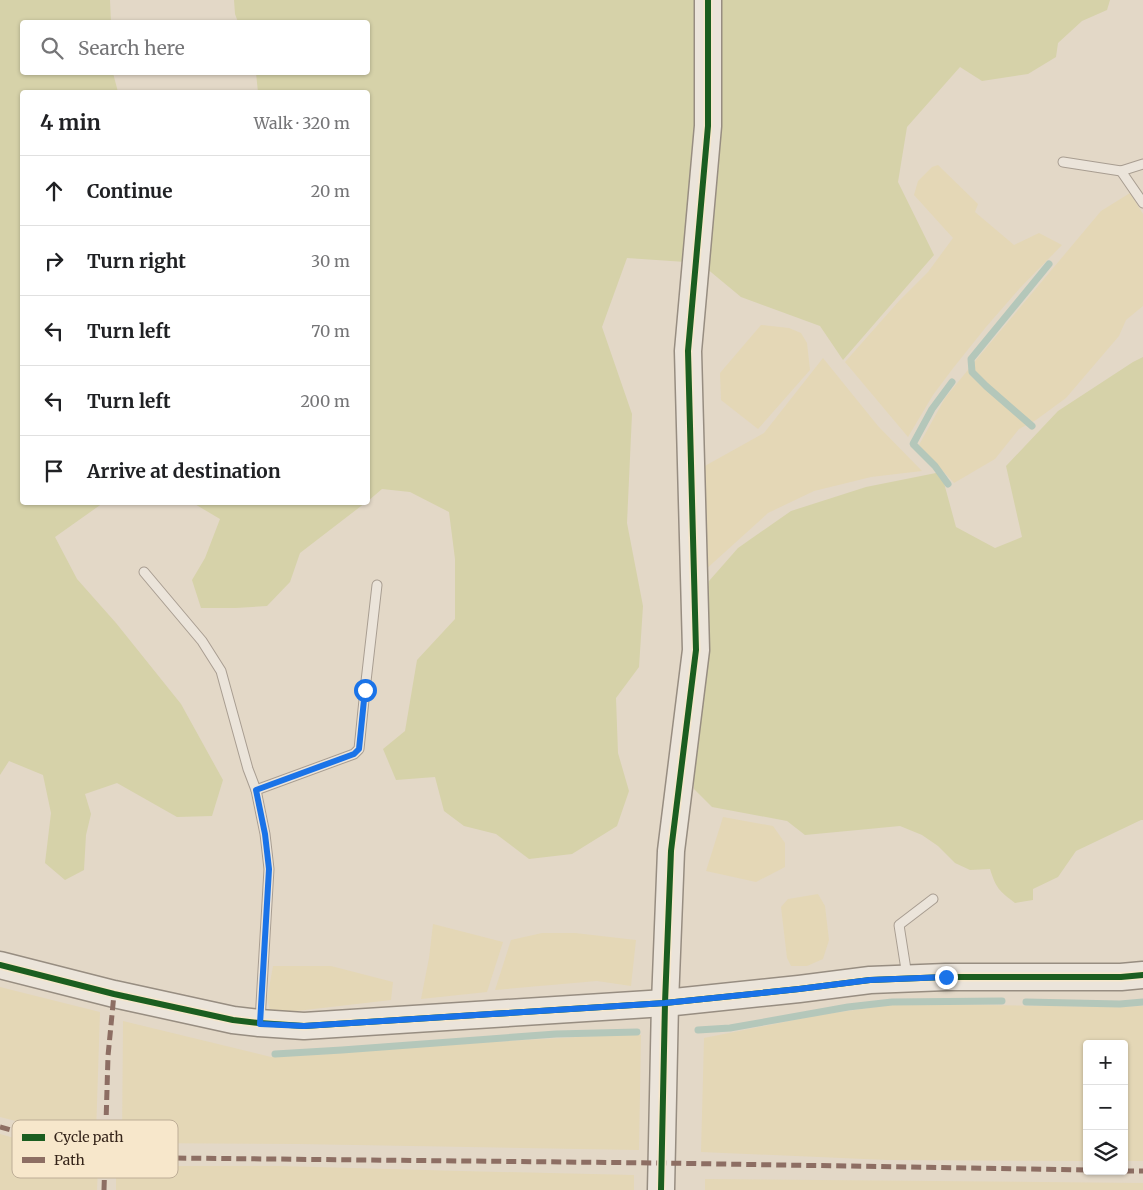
<!DOCTYPE html>
<meta charset="utf-8">
<style>
body{margin:0;font-family:Merriweather,serif;background:#f2f2f2;color:#202124}
.controls{position:absolute;right:15px;bottom:15px;display:grid;overflow:hidden;border-radius:5px;box-shadow:0 1px 4px #0004}
.controls button{width:45px;height:45px;display:grid;place-items:center;padding:0;border:0;border-bottom:1px solid #e0e0e0;background:#fff;color:#202124;font:25px sans-serif}
.stop{position:absolute;width:15px;height:15px;margin:-11px;border:4px solid #1a73e8;border-radius:50%;background:#fff}
.stop.end{background:#1a73e8;border-color:#fff;box-shadow:0 1px 5px #0008}
.list{margin:0;padding:0;list-style:none}
h2{display:flex;justify-content:space-between;align-items:center;height:65px;margin:0;padding:0 20px;font-size:21px}
h2 small{font-size:16px;font-weight:400;color:#757577}
.list li{display:grid;grid-template-columns:32px 1fr auto;gap:15px;align-items:center;box-sizing:border-box;height:70px;padding:0 20px;border-top:1px solid #e0e0e0}
.list b{display:block;font-size:19px;white-space:nowrap}
.list em{font-size:16px;font-style:normal;color:#757577}
.icon{flex:none;width:28px;height:28px;fill:none;stroke:currentColor;stroke-width:2;stroke-linecap:round;stroke-linejoin:round}
.map{position:relative;flex:none;width:1143px;height:1190px;overflow:hidden}
.search{position:absolute;background:#fff;box-shadow:0 1px 4px #0004;left:20px;top:20px;width:350px;height:55px;display:flex;align-items:center;gap:12px;box-sizing:border-box;padding:0 18px;border-radius:5px;color:#757577;font-size:19px}
.panel{position:absolute;background:#fff;box-shadow:0 1px 4px #0004;left:20px;top:90px;width:350px;height:415px;border-radius:5px}
.map>svg:first-child{display:block}
.farmland{fill:#e4d7b6}
.green{fill:#d6d2a9}
.lines{fill:none;stroke-linecap:round;stroke-linejoin:round}
.stream{stroke:#b4c7ba;stroke-width:7}
.lane-casing{stroke:#a89d91;stroke-width:11}
.secondary-casing{stroke:#978d81;stroke-width:29}
.lane{stroke:#ebe4da;stroke-width:9}
.secondary{stroke:#ebe4da;stroke-width:26}
.quiet{stroke:#8d6e63;stroke-width:5;stroke-dasharray:10 5;stroke-linecap:butt}
.cycleway-casing{stroke:#f7e7cb;stroke-width:9}
.cycleway{stroke:#1b5e20;stroke-width:6}
.route{stroke:#1a73e8;stroke-width:6}
.key{fill:#f7e7cb;stroke:#bdad96;stroke-width:1}
.key-label{font-size:14px;fill:#36251a}
</style>
<div class="map">
<svg width="1143" height="1190" viewBox="0 0 1143 1190">
<rect width="100%" height="100%" fill="#e3d8c7"/>
<g class="farmland">
<path d="M938,165L978,204L975,212L1014,245L1039,233L1062,245L1020,288L986,327L954,367L933,395L908,437L845,362L899,301L928,272L953,238L914,195L918,181L932,167Z"/>
<path d="M1130,193L1143,214V306L1126,320L1119,336L1066,398L1036,420L1019,429L995,459L954,483L919,445L945,398L976,360L1101,211Z"/>
<path d="M761,325L789,328L801,333L807,343L810,370L758,429L721,400L720,373Z"/>
<path d="M823,358L878,426L922,471L871,477L814,491L768,513L704,571L703,467L764,433Z"/>
<path d="M723,817L773,826L785,843V867L756,882L706,871Z"/>
<path d="M818,894L825,906L829,940L823,959L807,966H791L787,958L781,907L788,899Z"/>
<path d="M433,924L503,942L487,992L421,999L429,958Z"/>
<path d="M542,933H575L636,940L631,986L597,981L495,990L511,940Z"/>
<path d="M273,966H331L393,982L391,1000L288,1012L270,1010L267,999Z"/>
<path d="M0,987L100,1012L96,1134L91,1140L0,1117Z"/>
<path d="M923,1004L1114,1007L1143,1006V1161H1124V1044H1087V1161L887,1160L701,1152L704,1038L819,1015L891,1005Z"/>
<path d="M123,1021L271,1057L328,1054L439,1045L615,1035H641L639,1150L299,1144L127,1143L122,1141Z"/>
<path d="M0,1134L91,1160L98,1169L97,1190H0Z"/>
<path d="M116,1166H279L461,1171L634,1175V1190H116Z"/>
<path d="M705,1179L1143,1183V1190H705Z"/>
</g>
<g class="green">
<path d="M0,0H110L111,22H22V72L113,73L118,92H22V502L103,503L55,537L77,579L116,623L181,704L223,780L212,816L177,817L117,783L85,794L91,814L86,835L84,870L65,880L45,863L51,813L43,775L9,761L0,775Z"/>
<path d="M234,0H1110L1107,10L1082,21L1058,43L1056,57L1028,74L982,81L960,67L907,127L898,182L934,255L843,360L820,326L741,297L700,263L627,258L602,327L632,414L627,523L643,606L639,667L616,698L618,753L629,791L617,826L572,854L529,859L496,834L464,826L444,811L435,777L396,780L383,749L405,731L417,660L455,619V559L449,512L410,492L382,489L368,501V92H258L256,73L368,72V22H238L235,14Z"/>
<path d="M1143,357V820H1141L1076,851L1058,877L1033,889V900L1015,903C999,891 996,888 990,869L970,870L955,863L938,846L922,835L900,826L805,835L787,821L712,807L694,789L693,723L704,613L709,581L738,548L791,511L866,487L941,472L956,527L995,548L1022,537L1006,466L1058,411L1133,362Z"/>
<path d="M193,503H365L300,553L290,582L267,606L236,608H201L192,580L205,558L220,519Z"/>
</g>
<g class="lines">
<g class="stream">
<path d="M1032,426L986,386L972,372L971,359L1049,264"/>
<path d="M948,484L935,466L913,444L932,409L952,382"/>
<path d="M1026,1002L1120,1004L1143,1002"/>
<path d="M698,1030L730,1028L848,1007L892,1002L1002,1001"/>
<path d="M275,1054L342,1050L556,1034L637,1032"/>
</g>
<g class="lane-casing">
<g id="lane">
<path d="M1063,162L1121,171"/>
<path d="M1143,164L1121,171L1143,203"/>
<path d="M144,572L202,641L221,671L248,769L256,790L265,834L269,869L260,1021"/>
<path d="M256,790L354,754L359,749L365,690L377,585"/>
<path d="M907,976L899,925L933,899"/>
</g>
</g>
<g class="secondary-casing">
<g id="secondary">
<path d="M0,965L114,994L233,1020L259,1023L304,1026L665,1003L799,989L870,980L946,977H1121L1143,975"/>
<path d="M661,1190L665,1003L671,851L696,650L688,351L708,126V0"/>
</g>
</g>
<use href="#lane" class="lane"/>
<use href="#secondary" class="secondary"/>
<g class="quiet">
<path d="M0,1127L105,1155L171,1158L662,1163L1087,1170"/>
<path d="M1124,1171H1143"/>
<path d="M104,1190L108,1056L114,994"/>
</g>
<g class="cycleway-casing">
<g id="cycleway">
<path d="M0,965L114,994L233,1020L259,1023L304,1026L665,1003L799,989L870,980L946,977H1121L1143,975"/>
<path d="M661,1190L665,1003L671,851L696,650L688,351L708,126V0"/>
</g>
</g>
<use href="#cycleway" class="cycleway"/>
</g>
<g class="lines">
<path class="route" d="M365,690L359,749L354,754L256,790L265,834L269,869L260,1024L304,1026L665,1003L799,989L870,980L946,977"/>
</g>
<rect x="12" y="1120" width="166" height="58" rx="8" class="key"/>
<rect x="22" y="1134" width="23" height="7" fill="#1b5e20"/>
<rect x="22" y="1157" width="23" height="6" fill="#8d6e63"/>
<g class="key-label">
<text x="54" y="1142">Cycle path</text>
<text x="54" y="1165">Path</text>
</g>
</svg>
<div class="controls">
<button>+</button>
<button>−</button>
<button><svg class="icon" aria-label="layers" viewBox="0 0 24 24"><path d="M12 4l9 5-9 5-9-5zM3 14l9 5 9-5"/></svg></button>
</div>
<div class="stop" style="left:365px;top:690px"></div>
<div class="stop end" style="left:946px;top:977px"></div>
<div class="search"><svg class="icon" aria-label="search" viewBox="0 0 24 24"><circle cx="10" cy="10" r="6"/><path d="M15 15l6 6"/></svg>Search here</div>
<section class="panel">
<h2>4 min<small>Walk · 320 m</small></h2>
<ul class="list">
<li><svg class="icon" aria-label="ahead" viewBox="0 0 24 24"><path d="M12 20V5M6 11l6-6 6 6"/></svg><div><b>Continue</b></div><em>20 m</em></li>
<li><svg class="icon" aria-label="right" viewBox="0 0 24 24"><path d="M7 20v-9h11M14 6l5 5-5 5"/></svg><div><b>Turn right</b></div><em>30 m</em></li>
<li><svg class="icon" aria-label="left" viewBox="0 0 24 24"><path d="M17 20v-9H6M10 6l-5 5 5 5"/></svg><div><b>Turn left</b></div><em>70 m</em></li>
<li><svg class="icon" aria-label="left" viewBox="0 0 24 24"><path d="M17 20v-9H6M10 6l-5 5 5 5"/></svg><div><b>Turn left</b></div><em>200 m</em></li>
<li><svg class="icon" aria-label="arrive" viewBox="0 0 24 24"><path d="M6 21V4h12l-3 4 3 4H6"/></svg><div><b>Arrive at destination</b></div></li>
</ul>
</section>
</div>
